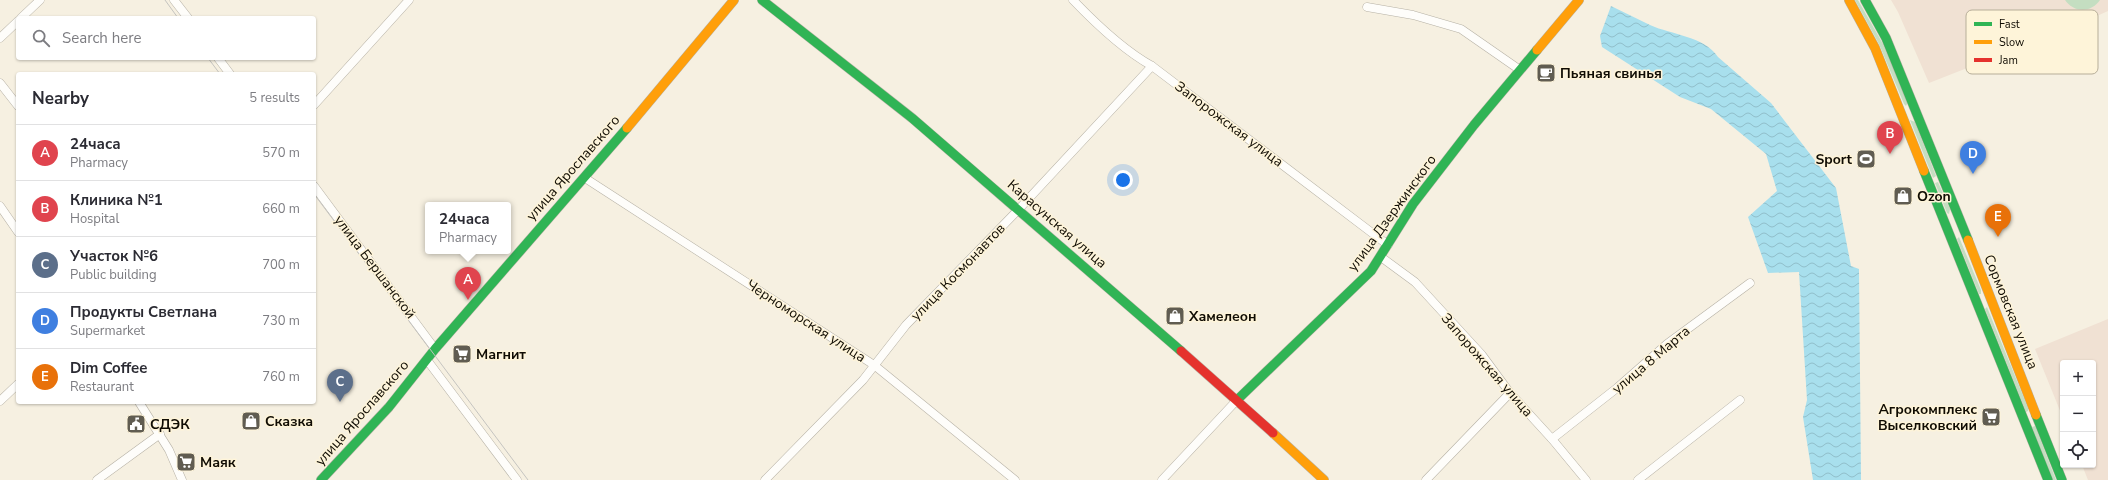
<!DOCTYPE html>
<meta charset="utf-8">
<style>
body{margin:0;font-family:"Nunito Sans",sans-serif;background:#f7f7f7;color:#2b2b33}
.controls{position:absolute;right:12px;bottom:12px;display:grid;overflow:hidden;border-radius:4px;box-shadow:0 1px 3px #0004}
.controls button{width:36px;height:36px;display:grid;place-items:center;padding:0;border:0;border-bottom:1px solid #e1e1e2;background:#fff;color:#2b2b33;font:20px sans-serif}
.you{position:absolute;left:1123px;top:180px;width:14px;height:14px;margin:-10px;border:3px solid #fff;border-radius:50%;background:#1a73e8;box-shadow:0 0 0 6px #1a73e833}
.badge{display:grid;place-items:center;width:26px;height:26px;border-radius:50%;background:#605c51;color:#fff;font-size:13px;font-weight:700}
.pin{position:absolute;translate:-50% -33px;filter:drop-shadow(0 1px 2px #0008)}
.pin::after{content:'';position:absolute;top:21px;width:14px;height:12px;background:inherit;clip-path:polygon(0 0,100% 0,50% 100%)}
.popup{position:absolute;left:425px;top:202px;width:86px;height:52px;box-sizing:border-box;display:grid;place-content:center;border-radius:4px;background:#fff;filter:drop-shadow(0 1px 3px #0005);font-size:13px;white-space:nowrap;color:#7c7c81}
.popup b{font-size:15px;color:#2b2b33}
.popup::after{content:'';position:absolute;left:50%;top:100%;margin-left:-8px;border:8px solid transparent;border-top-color:#fff}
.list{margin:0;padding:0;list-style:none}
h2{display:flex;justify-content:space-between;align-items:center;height:52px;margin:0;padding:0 16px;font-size:17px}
h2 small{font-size:13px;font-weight:400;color:#7c7c81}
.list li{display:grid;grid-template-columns:26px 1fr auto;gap:12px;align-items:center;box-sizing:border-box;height:56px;padding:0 16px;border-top:1px solid #e1e1e2}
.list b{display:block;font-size:15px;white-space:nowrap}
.list p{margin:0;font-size:13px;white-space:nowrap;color:#7c7c81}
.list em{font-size:13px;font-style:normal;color:#7c7c81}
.icon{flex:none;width:22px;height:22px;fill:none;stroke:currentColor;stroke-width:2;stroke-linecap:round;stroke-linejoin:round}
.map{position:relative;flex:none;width:2108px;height:480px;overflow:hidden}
.search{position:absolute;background:#fff;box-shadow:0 1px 3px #0004;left:16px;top:16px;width:300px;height:44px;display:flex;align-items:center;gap:10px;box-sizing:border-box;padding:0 14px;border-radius:4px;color:#7c7c81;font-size:15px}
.panel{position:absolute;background:#fff;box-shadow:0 1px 3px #0004;left:16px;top:72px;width:300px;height:332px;border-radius:4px}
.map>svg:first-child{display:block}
.education{fill:#f0e1d3}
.grass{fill:#c4dec1}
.water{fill:url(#water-waves)}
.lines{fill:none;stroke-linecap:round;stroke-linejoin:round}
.street-casing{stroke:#b6b1a5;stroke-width:9}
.fast-casing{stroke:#b6b1a5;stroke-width:10}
.slow-casing{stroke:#b6b1a5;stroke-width:10}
.jam-casing{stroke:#b6b1a5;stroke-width:10}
.street{stroke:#fefdfa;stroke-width:8}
.fast{stroke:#30b455;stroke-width:9}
.slow{stroke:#ff9f0a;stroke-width:9}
.jam{stroke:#e5322d;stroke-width:9}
.tram{stroke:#c5c4c0;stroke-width:1}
.labels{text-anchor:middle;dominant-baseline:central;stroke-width:3;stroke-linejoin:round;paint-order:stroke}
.poi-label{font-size:14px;font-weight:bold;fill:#100c03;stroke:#fef4d9;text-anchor:start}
.street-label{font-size:14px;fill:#100c03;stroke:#fef4d9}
.key{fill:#fef4d9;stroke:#b7ae99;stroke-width:1}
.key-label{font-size:11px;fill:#100c03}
</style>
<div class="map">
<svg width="2108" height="480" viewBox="0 0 2108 480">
<defs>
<pattern id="water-waves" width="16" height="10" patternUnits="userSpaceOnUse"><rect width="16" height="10" fill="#a8dfed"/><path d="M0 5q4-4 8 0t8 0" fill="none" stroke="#90beca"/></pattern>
</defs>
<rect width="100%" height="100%" fill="#f6f0e1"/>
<g class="education">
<path d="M1891,0H2108V11L2068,29L2063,17L2050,22L2054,34L1929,83L1898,12Z"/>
<path d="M2108,319V480H2088L2082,465H2093V363H2063V418L2035,349Z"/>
</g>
<g class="grass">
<path d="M1855,0H1858L1883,44L1908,102L1906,106L1904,104L1879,44Z"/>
<path d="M2065,0H2100C2091,13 2074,13 2065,0Z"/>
<path d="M1910,120L1915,122L1936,176L1933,178Z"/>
<path d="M1938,182L1950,209L1949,214L1947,213L1935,183Z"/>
<path d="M1959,237L1981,290V294H1979L1957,239Z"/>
<path d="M1987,307L2028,408V411L2026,412L1985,309Z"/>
<path d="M2035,426L2036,428L2056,480H2052L2032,427Z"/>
</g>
<path class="water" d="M1611,6C1624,12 1637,19 1650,25C1672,35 1704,36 1718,57L1771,103L1836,188L1851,266L1859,269L1861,480H1813L1803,417L1807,400L1799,272L1768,273L1748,217L1777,191L1766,154L1711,109L1680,97L1602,47L1600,36Z"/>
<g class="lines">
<g class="street-casing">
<g id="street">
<path d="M174,0L188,18"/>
<path d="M1073,0C1096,24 1123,50 1152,66L1388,245"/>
<path d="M1367,7L1413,15L1461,29L1520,70"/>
<path d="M21,18L40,0"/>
<path d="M0,38L18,21"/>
<path d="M218,58L230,74"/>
<path d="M0,83L18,106"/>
<path d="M314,105L409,0"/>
<path d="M585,178L874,365L1015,480"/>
<path d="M314,186L435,349"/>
<path d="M0,206L18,232"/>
<path d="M1381,257L1415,282L1482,355L1510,393L1552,439L1586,480"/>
<path d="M427,360L517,480"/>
<path d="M0,401L18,384"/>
<path d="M139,402L169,450L182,480"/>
<path d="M1552,439L1617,388L1667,344L1750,283"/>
<path d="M97,480L160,434"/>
<path d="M765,480L863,380L906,325L1019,209L1152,66"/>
<path d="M1162,480L1237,400"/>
<path d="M1426,480L1510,393"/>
<path d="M1638,480L1740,400"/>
</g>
</g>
<g class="fast-casing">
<g id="fast">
<path d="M762,0L912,118L1181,351"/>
<path d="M1865,0L1886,38L1968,240"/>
<path d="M1924,171L2048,480"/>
<path d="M1237,400L1371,271L1413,204L1474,125L1537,50"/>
<path d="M2036,415L2062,480"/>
<path d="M321,480L389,407L435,349L627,128"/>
</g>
</g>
<g class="slow-casing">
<g id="slow">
<path d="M1849,0L1875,48L1924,171"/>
<path d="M1537,50L1579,0"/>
<path d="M627,128L734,0"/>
<path d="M1968,240L2036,415"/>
<path d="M1273,433L1324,480"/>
</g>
</g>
<g class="jam-casing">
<path id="jam" d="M1181,351L1273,433"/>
</g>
<use href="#street" class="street"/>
<use href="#fast" class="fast"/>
<use href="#slow" class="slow"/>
<use href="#jam" class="jam"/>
<g class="tram">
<path d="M165,0L178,18"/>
<path d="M208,58L220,74"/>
<path d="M314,194L528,480"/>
</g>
</g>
<defs>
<g id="cafe-square" transform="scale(1)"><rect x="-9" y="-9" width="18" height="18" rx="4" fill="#605c51" stroke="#fef4d9"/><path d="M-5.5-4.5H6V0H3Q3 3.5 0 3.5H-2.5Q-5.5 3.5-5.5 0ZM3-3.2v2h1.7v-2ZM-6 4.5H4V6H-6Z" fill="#fff"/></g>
<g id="stadium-square" transform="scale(1)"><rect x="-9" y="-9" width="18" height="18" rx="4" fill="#605c51" stroke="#fef4d9"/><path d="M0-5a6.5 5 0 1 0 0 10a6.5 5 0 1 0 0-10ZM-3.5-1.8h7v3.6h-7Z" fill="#fff"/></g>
<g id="shop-square" transform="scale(1)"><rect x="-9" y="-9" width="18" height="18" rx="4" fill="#605c51" stroke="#fef4d9"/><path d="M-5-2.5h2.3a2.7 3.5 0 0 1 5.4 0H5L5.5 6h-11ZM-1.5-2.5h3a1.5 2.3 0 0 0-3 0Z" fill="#fff"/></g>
<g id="supermarket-square" transform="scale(1)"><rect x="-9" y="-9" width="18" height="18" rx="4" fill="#605c51" stroke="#fef4d9"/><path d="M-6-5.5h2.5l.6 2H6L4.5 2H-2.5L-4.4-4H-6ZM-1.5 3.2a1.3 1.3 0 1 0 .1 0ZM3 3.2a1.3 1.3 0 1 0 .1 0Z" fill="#fff"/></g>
<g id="civic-square" transform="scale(1)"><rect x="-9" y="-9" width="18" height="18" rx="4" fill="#605c51" stroke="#fef4d9"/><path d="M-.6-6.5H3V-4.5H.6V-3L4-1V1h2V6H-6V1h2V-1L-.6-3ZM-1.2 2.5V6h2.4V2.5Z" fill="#fff"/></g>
</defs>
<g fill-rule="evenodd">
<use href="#cafe-square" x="1546" y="73"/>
<use href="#stadium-square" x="1866" y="159"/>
<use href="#shop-square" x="1903" y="196"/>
<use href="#shop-square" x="1175" y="316"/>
<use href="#supermarket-square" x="462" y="354"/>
<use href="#supermarket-square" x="1991" y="417"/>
<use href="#shop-square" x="251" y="421"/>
<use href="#civic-square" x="136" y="424"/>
<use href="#supermarket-square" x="186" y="462"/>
</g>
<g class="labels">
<g class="poi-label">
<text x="1560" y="73">Пьяная свинья</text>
<text x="1852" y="159" text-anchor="end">Sport</text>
<text x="1917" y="196">Ozon</text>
<text x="1189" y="316">Хамелеон</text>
<text x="476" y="354">Магнит</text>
<text x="1977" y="409" text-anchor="end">Агрокомплекс<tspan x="1977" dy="16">Выселковский</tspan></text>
<text x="265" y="421">Сказка</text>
<text x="150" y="424">СДЭК</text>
<text x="200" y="462">Маяк</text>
</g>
<g class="street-label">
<text transform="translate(1229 124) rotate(37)">Запорожская улица</text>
<text transform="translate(573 168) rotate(-49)">улица Ярославского</text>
<text transform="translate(1392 213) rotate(-54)">улица Дзержинского</text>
<text transform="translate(1057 224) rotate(41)">Карасунская улица</text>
<text transform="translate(375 267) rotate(53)">улица Бершанской</text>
<text transform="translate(958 272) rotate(-46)">улица Космонавтов</text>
<text transform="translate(2011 312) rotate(68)">Сормовская улица</text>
<text transform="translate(806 321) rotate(33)">Черноморская улица</text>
<text transform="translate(1651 360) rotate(-40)">улица 8 Марта</text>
<text transform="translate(1487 365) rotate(49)">Запорожская улица</text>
<text transform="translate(362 413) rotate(-49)">улица Ярославского</text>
</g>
</g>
<rect x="1966" y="10" width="132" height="64" rx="6" class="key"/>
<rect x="1974" y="22" width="18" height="4" fill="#30b455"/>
<rect x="1974" y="40" width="18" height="4" fill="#ff9f0a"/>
<rect x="1974" y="58" width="18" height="4" fill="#e5322d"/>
<g class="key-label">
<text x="1999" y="28">Fast</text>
<text x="1999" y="46">Slow</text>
<text x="1999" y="64">Jam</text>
</g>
</svg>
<div class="controls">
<button>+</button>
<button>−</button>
<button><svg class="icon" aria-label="locate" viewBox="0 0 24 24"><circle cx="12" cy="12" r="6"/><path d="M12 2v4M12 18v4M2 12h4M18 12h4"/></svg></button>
</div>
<div class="you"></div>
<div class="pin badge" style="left:468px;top:300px;background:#e0444e">A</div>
<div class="popup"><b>24часа</b>Pharmacy</div>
<div class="pin badge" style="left:1890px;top:154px;background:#e0444e">B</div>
<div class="pin badge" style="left:340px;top:402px;background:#5c6f8a">C</div>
<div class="pin badge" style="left:1973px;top:174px;background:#3f7fe0">D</div>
<div class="pin badge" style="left:1998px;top:237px;background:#e8710a">E</div>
<div class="search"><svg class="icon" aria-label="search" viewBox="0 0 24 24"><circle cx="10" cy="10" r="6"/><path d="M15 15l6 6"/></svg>Search here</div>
<section class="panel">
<h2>Nearby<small>5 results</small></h2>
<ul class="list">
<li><span class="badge" style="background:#e0444e">A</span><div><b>24часа</b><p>Pharmacy</p></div><em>570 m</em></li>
<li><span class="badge" style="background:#e0444e">B</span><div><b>Клиника №1</b><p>Hospital</p></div><em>660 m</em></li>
<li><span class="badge" style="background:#5c6f8a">C</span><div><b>Участок №6</b><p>Public building</p></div><em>700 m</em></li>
<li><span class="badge" style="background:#3f7fe0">D</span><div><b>Продукты Светлана</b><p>Supermarket</p></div><em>730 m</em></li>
<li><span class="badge" style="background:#e8710a">E</span><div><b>Dim Coffee</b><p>Restaurant</p></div><em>760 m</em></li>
</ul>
</section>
</div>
